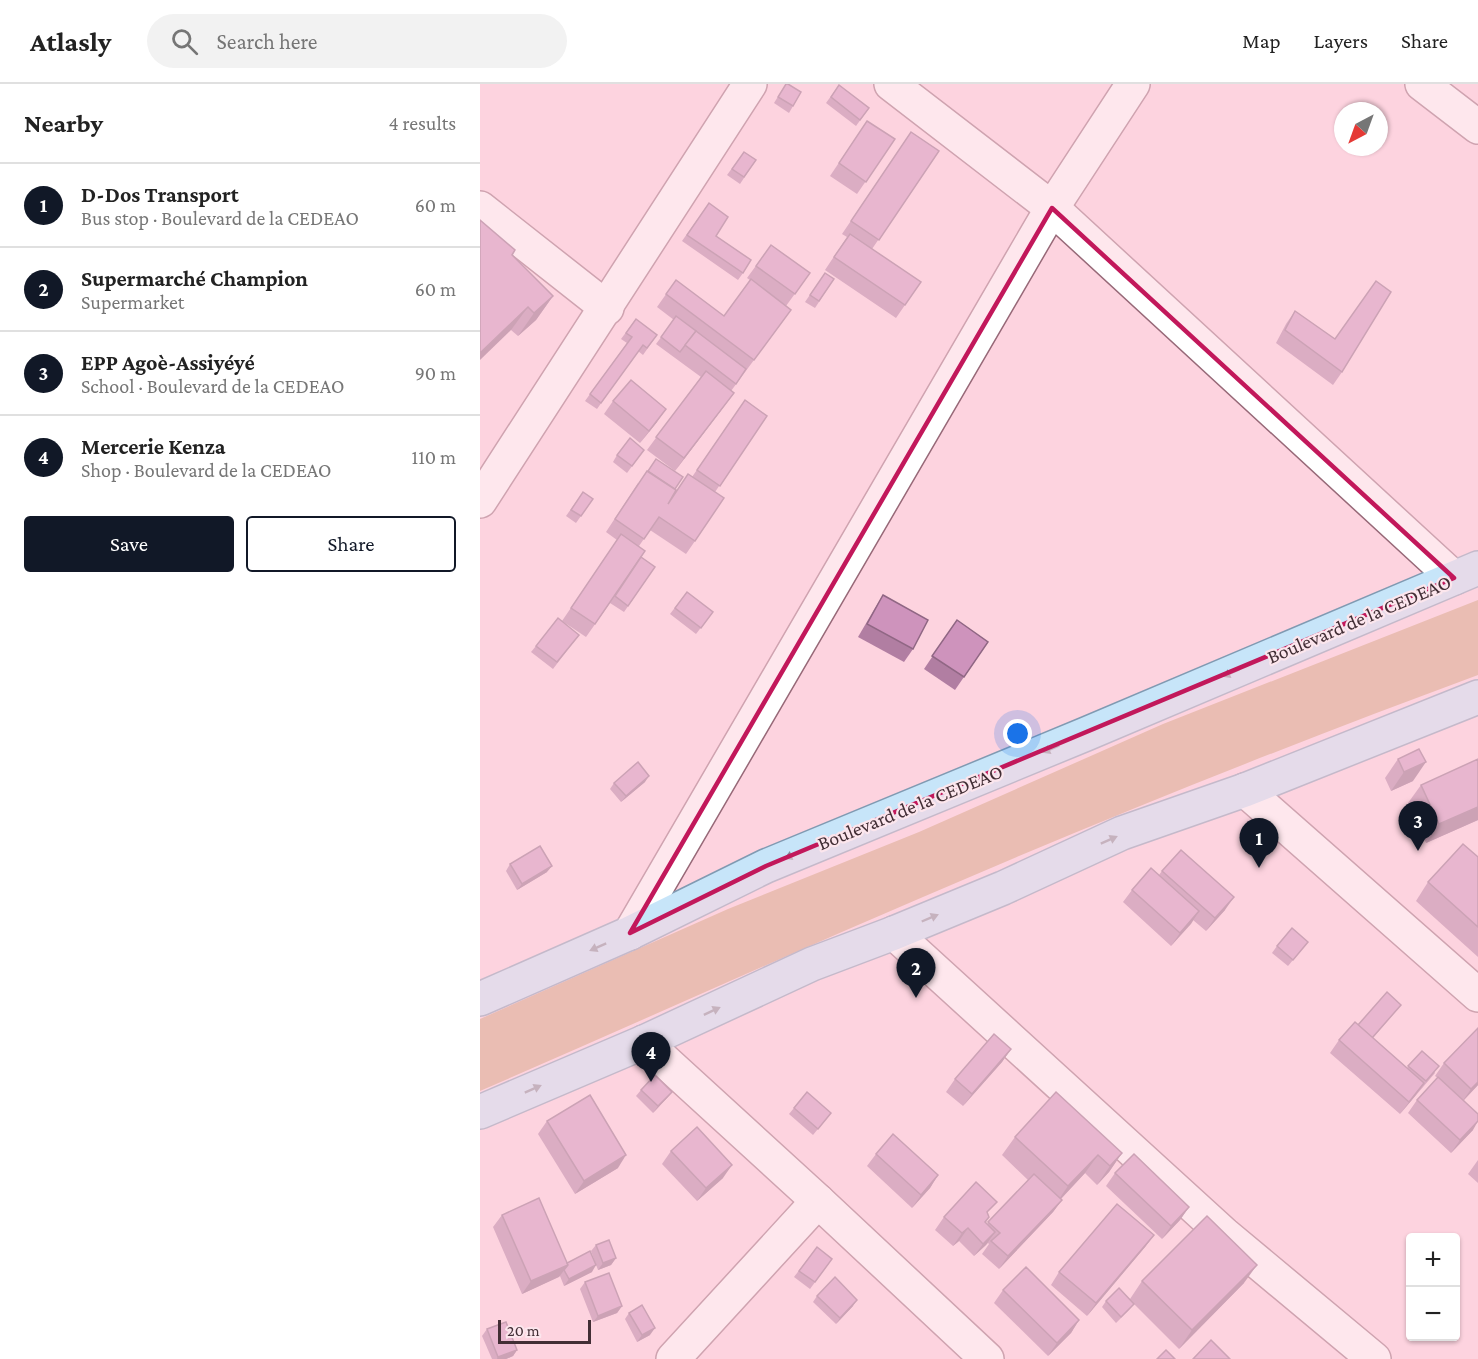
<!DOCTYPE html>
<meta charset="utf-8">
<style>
body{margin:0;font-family:"Crimson Pro",serif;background:#f2f2f2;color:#222}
.controls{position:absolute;right:18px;bottom:18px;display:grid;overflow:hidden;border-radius:6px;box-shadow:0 2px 4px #0004}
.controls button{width:54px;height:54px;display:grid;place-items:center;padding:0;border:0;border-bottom:2px solid #e0e0e0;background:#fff;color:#222;font:30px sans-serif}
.compass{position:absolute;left:854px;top:18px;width:54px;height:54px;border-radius:50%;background:#fff;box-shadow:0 2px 4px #0004;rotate:221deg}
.scale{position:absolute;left:18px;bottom:15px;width:93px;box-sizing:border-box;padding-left:6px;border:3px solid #422e35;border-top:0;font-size:16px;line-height:21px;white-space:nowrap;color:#422e35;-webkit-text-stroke:4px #fce6ed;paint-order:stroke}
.you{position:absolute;left:538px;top:650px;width:21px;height:21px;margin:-15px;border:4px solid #fff;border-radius:50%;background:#1a73e8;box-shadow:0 0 0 9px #1a73e833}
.badge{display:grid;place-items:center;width:39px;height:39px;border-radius:50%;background:#111827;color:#fff;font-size:20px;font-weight:700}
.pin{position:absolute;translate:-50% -50px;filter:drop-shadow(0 2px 3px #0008)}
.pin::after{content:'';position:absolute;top:32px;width:21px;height:18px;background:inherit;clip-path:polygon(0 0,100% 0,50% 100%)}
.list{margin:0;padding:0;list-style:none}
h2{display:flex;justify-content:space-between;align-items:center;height:78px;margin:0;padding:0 24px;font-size:26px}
h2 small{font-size:20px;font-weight:400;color:#767676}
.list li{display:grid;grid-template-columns:39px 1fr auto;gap:18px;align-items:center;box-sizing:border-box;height:84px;padding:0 24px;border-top:2px solid #e0e0e0}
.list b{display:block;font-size:22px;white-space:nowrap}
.list p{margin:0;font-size:20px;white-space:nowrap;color:#767676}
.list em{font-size:20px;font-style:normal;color:#767676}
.actions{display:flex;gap:12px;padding:18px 24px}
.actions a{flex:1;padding:14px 0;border:2px solid #111827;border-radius:6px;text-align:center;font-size:21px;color:#111827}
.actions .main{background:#111827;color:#fff}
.icon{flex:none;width:33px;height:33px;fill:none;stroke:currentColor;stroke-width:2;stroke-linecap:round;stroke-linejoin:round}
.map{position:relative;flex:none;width:998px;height:1275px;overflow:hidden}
header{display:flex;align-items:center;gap:36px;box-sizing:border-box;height:84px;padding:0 30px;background:#fff;border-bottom:2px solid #e0e0e0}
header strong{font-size:28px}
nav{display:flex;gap:33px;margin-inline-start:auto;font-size:21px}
.search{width:420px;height:54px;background:#f2f2f2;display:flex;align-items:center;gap:15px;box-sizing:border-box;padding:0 21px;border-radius:33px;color:#767676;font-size:22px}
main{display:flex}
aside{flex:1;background:#fff}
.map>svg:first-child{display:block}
.green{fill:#d2a27f}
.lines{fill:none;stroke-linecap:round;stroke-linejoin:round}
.street-casing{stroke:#976978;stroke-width:36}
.primary-casing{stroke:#809ab2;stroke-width:36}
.street{stroke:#fff;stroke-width:33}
.primary{stroke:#c7e5f9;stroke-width:33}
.wall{fill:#b17ea2}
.shaded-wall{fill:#906784}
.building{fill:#ce93bc;stroke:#906784;stroke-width:1.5}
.oneway{fill:#848a97}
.marked{fill:none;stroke:#c2185b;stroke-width:4.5;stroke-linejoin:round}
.labels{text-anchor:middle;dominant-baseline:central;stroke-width:4.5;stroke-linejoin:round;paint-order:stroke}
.street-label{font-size:20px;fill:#422e35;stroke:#fce6ed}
</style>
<header>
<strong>Atlasly</strong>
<div class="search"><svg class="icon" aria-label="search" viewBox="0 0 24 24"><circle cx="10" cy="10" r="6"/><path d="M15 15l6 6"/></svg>Search here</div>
<nav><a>Map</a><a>Layers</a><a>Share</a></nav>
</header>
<main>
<aside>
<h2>Nearby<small>4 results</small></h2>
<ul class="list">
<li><span class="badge">1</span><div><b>D-Dos Transport</b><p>Bus stop · Boulevard de la CEDEAO</p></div><em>60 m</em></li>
<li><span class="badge">2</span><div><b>Supermarché Champion</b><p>Supermarket</p></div><em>60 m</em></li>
<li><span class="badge">3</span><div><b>EPP Agoè-Assiyéyé</b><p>School · Boulevard de la CEDEAO</p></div><em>90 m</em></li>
<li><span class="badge">4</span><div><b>Mercerie Kenza</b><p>Shop · Boulevard de la CEDEAO</p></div><em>110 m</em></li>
</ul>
<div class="actions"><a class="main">Save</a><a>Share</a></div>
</aside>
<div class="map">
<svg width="998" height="1275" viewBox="0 0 998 1275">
<rect width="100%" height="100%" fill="#fdd3df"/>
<path class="green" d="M998,516V591C811,660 626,734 443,813C295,876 148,943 0,1007V935L248,825L439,748L683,640Z"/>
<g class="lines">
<g class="street-casing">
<g id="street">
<path d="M411,0L572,124L974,494"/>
<path d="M942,0L998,43"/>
<path d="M0,124L127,224"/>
<path d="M0,417L270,0"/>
<path d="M765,706L998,911"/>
<path d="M150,849L572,124L653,0"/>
<path d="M414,849L744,1150L894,1275"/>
<path d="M164,958L338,1117L507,1275"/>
<path d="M193,1275L338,1117"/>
</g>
</g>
<g class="primary-casing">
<g id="primary">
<path d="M0,915L150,849L286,782L606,650L998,484"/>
<path d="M0,1028L164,958L332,880L414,849L523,804L642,749L765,706L998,613"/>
</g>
</g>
<use href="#street" class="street"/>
<use href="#primary" class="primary"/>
</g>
<g class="wall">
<path d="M306,0L313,22L309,29L294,19Z"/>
<path d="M359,1L389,24L376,42L346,19Z"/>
<path d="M387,37L415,55L377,110L350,92Z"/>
<path d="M431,48L459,67L392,165L425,221L416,234L345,186L367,153L362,150Z"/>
<path d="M264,68L276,76L260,100L247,91Z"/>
<path d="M229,119L236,152L263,189L258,196L202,157Z"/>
<path d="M291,161L330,189L306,222L311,226L251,307L254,309L245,321L195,387L167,366L221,293L176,260L194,236L177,223L196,196L244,232L270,196L267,194Z"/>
<path d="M32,171L73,212L56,236L38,252L31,246Z"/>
<path d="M345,189L354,195L335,224L325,218Z"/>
<path d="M815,227L862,288L853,301L796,259L806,240Z"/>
<path d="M156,235L177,251L163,271L158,267L117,325L105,317L147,259L141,255Z"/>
<path d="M265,316L287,332L235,408L215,457L206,470L170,446L159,462L161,473L175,483L144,528L130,519L106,553L82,537L137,456L126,448L158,399L195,405L190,418L212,393Z"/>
<path d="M133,317L177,338L160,359L124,330Z"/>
<path d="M164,366L147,389L133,378L137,371Z"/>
<path d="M103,408L113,415L96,439L86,432Z"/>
<path d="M207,508L233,528L216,550L190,530Z"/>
<path d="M403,511L433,565L424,578L378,553L395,524Z"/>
<path d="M477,536L508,558L475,606L444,585Z"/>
<path d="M99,551L73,585L51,568L56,562Z"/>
<path d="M918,675L933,697L911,707L905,694Z"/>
<path d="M165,698L141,718L130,705L134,699Z"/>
<path d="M941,701L998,736L946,759L928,719Z"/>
<path d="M998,773V873L936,817L948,798Z"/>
<path d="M30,780L67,788L37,806L26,787Z"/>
<path d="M682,787L745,826L726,847L713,836L691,862L643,818L652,806L679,791Z"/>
<path d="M828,858L808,882L792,869L797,862Z"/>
<path d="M921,921L893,954L927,984L942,967L955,989L920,1030L850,969L859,956L878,941Z"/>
<path d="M531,965L522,978L483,1022L466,1008L475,995Z"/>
<path d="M964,979L998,1001L984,1016L993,1046L971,1069L928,1029L937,1016L958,994L955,992Z"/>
<path d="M161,1006L192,1008L187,1014L173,1029L156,1012Z"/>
<path d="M314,1024L351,1029L333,1051L309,1030Z"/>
<path d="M67,1037L138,1084L95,1110L58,1050Z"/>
<path d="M535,1053L642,1069L629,1088L617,1101L605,1089L581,1115L582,1116L573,1128L519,1185L502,1170L509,1160L508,1159L494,1172L479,1157L473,1162L455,1146L464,1133L508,1130L506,1139L507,1140L548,1096L522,1071Z"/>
<path d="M191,1067L243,1094L217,1117L182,1080Z"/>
<path d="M396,1070L458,1091L450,1104L432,1124L387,1082Z"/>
<path d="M998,1076V1099L988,1090Z"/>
<path d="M635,1089L709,1123L700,1136L682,1155L626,1102Z"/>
<path d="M22,1131L87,1179L112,1188L84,1202L80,1192L42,1210L13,1143Z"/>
<path d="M674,1151L665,1163L607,1232L571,1201L579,1188Z"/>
<path d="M116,1161L136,1174L131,1181L118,1186L111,1167Z"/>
<path d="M337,1163L352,1175L330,1205L314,1193Z"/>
<path d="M662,1197L764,1199L699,1265L654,1220L649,1226L636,1239L622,1223L626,1217L650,1215Z"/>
<path d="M105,1198L142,1222L137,1229L113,1238L100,1205Z"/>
<path d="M523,1206L599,1236L591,1249L568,1272L514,1219Z"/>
<path d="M337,1212L373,1222L356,1240L333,1218Z"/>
<path d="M149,1229L170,1251L157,1258L145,1235Z"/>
<path d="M7,1245L37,1266L33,1272L26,1275H12L2,1252Z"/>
</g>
<g class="shaded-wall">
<path d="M73,212L56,236L38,252L54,229Z"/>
<path d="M48,223L31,246L0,276V269Z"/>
<path d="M254,309L245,321L195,387L204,374Z"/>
<path d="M186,325L177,338L160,359L169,347Z"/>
<path d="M946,678L933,697L911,707L924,688Z"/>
<path d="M169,692L165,698L141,718L146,712Z"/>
<path d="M998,723V736L946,759L959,740Z"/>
<path d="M72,782L67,788L37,806L42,800Z"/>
<path d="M754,813L745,826L726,847L735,834Z"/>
<path d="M719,827L711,840L691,862L700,849Z"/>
<path d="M531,965L522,978L483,1022L492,1010Z"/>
<path d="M998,998V1001L982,1018L991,1005Z"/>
<path d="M944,999L935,1012L920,1030L929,1018Z"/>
<path d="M192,1008L187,1014L173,1029L178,1022Z"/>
<path d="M998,1037L993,1046L971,1069L980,1056Z"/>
<path d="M642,1069L629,1088L617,1101L630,1082Z"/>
<path d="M146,1071L138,1084L95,1110L104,1097Z"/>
<path d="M618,1071L605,1089L575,1121L588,1102Z"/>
<path d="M252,1081L243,1094L217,1117L226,1104Z"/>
<path d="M458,1091L450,1104L432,1124L441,1111Z"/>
<path d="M582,1116L573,1128L519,1185L528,1172Z"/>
<path d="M709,1123L700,1136L682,1155L691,1142Z"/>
<path d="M488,1144L479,1157L473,1162L482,1149Z"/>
<path d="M515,1148L506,1161L494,1172L503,1160Z"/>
<path d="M674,1151L665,1163L607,1232L616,1219Z"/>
<path d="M136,1174L131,1181L118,1186L123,1179Z"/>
<path d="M88,1181L79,1193L42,1210L51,1197Z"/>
<path d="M116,1181L112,1188L84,1202L89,1195Z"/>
<path d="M777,1181L764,1199L699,1265L712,1246Z"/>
<path d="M377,1216L373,1222L356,1240L360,1234Z"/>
<path d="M142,1222L137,1229L113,1238L118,1232Z"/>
<path d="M599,1236L591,1249L568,1272L577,1259Z"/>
<path d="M175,1244L170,1251L157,1258L162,1251Z"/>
<path d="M37,1266L33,1272L26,1275H17L18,1273Z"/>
</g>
<g class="building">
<path d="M306,0H308L321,8L313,22L298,13Z"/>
<path d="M359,1L389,24L380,36L351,13Z"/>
<path d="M387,37L415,55L386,98L359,79Z"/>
<path d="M431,48L459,67L399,156L371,137Z"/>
<path d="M264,68L276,76L264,93L252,85Z"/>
<path d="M229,119L248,133L236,152L271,176L263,189L207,151Z"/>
<path d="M0,136L35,166L32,171L73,212L54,229L48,223L0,269Z"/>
<path d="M370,150L441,198L425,221L354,173Z"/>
<path d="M291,161L330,189L315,210L276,182Z"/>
<path d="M345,189L354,195L339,217L330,211Z"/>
<path d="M271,195L311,226L274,276L186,210L196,196L244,232Z"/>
<path d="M896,197L911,208L862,288L805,246L815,227L855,255Z"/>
<path d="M196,232L216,247L200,268L181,253Z"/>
<path d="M156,235L177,251L167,264L163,261L121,319L110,310L152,253L146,249Z"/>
<path d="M216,247L266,285L256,300L205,261Z"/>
<path d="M226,287L254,309L204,374L176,353Z"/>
<path d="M151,296L186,325L169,347L133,317Z"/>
<path d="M265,316L287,332L240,402L217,386Z"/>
<path d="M150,354L164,366L152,382L137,371Z"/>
<path d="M176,375L203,393L195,405L168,387Z"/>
<path d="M167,387L196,406L188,420L208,390L244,414L215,457L179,433L164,455L135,435Z"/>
<path d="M103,408L113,415L101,432L91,426Z"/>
<path d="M141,450L165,467L115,540L91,524Z"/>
<path d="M161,473L175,483L148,522L135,512Z"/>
<path d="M207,508L233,528L221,544L195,524Z"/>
<path d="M403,511L448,536L433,565L387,540Z"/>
<path d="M78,534L99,551L77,578L56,562Z"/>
<path d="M477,536L508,558L484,593L452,572Z"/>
<path d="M939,665L946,678L924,688L918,675Z"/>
<path d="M998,675V723L959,740L941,701Z"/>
<path d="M158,678L169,692L146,712L134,699Z"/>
<path d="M983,760L998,773V843L948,798Z"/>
<path d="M60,762L72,782L42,800L30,780Z"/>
<path d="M701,766L754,813L735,834L682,787Z"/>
<path d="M671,784L719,827L700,849L652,806Z"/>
<path d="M812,844L828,858L813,876L797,862Z"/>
<path d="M907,908L921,921L892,954L878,941Z"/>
<path d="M875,938L944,999L929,1018L859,956Z"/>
<path d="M998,944V998L991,1005L964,979Z"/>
<path d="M514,950L531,965L492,1010L475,995Z"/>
<path d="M942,967L959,982L946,997L928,982Z"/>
<path d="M175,991L192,1008L178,1022L161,1006Z"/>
<path d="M958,993L998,1030V1037L980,1056L937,1016Z"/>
<path d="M327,1008L351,1029L338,1045L314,1024Z"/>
<path d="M576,1008L642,1069L630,1082L618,1071L588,1102L535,1053Z"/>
<path d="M110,1011L146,1071L104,1097L67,1037Z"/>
<path d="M217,1043L252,1081L226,1104L191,1067Z"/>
<path d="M413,1050L458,1091L441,1111L396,1070Z"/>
<path d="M654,1070L709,1123L691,1142L635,1089Z"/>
<path d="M554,1090L582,1116L528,1172L511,1157L520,1149L508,1138Z"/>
<path d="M496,1098L517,1118L507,1128L509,1133L505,1138L515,1148L503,1160L488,1144L482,1149L464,1133Z"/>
<path d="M59,1114L88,1181L51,1197L22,1131Z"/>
<path d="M637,1120L674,1151L616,1219L579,1188Z"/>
<path d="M727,1132L777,1181L712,1246L662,1197Z"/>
<path d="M129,1156L136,1174L123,1179L116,1161Z"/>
<path d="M337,1163L352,1175L335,1198L319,1187Z"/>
<path d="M110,1167L116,1181L89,1195L84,1186L88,1181L87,1179Z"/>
<path d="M546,1183L599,1236L577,1259L523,1206Z"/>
<path d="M129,1189L142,1222L118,1232L105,1198Z"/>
<path d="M355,1193L377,1216L360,1234L337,1212Z"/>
<path d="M639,1204L654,1220L641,1233L626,1217Z"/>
<path d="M162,1221L175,1244L162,1251L149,1229Z"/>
<path d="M26,1238L37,1266L18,1273L7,1245Z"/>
<path d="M731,1256L750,1275H713Z"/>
<path d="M686,1266L695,1275H677Z"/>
</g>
<defs><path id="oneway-solid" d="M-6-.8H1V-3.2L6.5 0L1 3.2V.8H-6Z" transform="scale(1.5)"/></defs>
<g class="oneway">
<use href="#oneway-solid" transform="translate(751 589) rotate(157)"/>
<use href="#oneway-solid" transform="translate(571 665) rotate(157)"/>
<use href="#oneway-solid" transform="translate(629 756) rotate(-24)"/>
<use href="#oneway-solid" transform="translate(313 771) rotate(158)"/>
<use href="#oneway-solid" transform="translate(450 834) rotate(-23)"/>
<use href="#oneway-solid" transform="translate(118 863) rotate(156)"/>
<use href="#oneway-solid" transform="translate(232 927) rotate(-25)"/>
<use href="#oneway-solid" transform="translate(53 1005) rotate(-24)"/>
</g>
<path d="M0 0H998V1275H0ZM572,124L974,494L286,782L150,849Z" fill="#fdd3df" fill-opacity=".55" fill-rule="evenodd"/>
<path class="marked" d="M572,124L974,494L286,782L150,849Z"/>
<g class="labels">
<g class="street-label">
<text transform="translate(879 535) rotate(-23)">Boulevard de la CEDEAO</text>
<text transform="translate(430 723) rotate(-22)">Boulevard de la CEDEAO</text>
</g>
</g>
</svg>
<div class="controls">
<button>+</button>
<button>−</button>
</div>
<svg class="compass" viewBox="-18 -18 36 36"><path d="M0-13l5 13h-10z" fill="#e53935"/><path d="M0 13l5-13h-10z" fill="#767676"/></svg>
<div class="scale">20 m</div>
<div class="you"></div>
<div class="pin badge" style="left:779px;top:784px">1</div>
<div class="pin badge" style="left:436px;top:914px">2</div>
<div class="pin badge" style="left:938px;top:767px">3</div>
<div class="pin badge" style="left:171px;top:998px">4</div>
</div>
</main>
